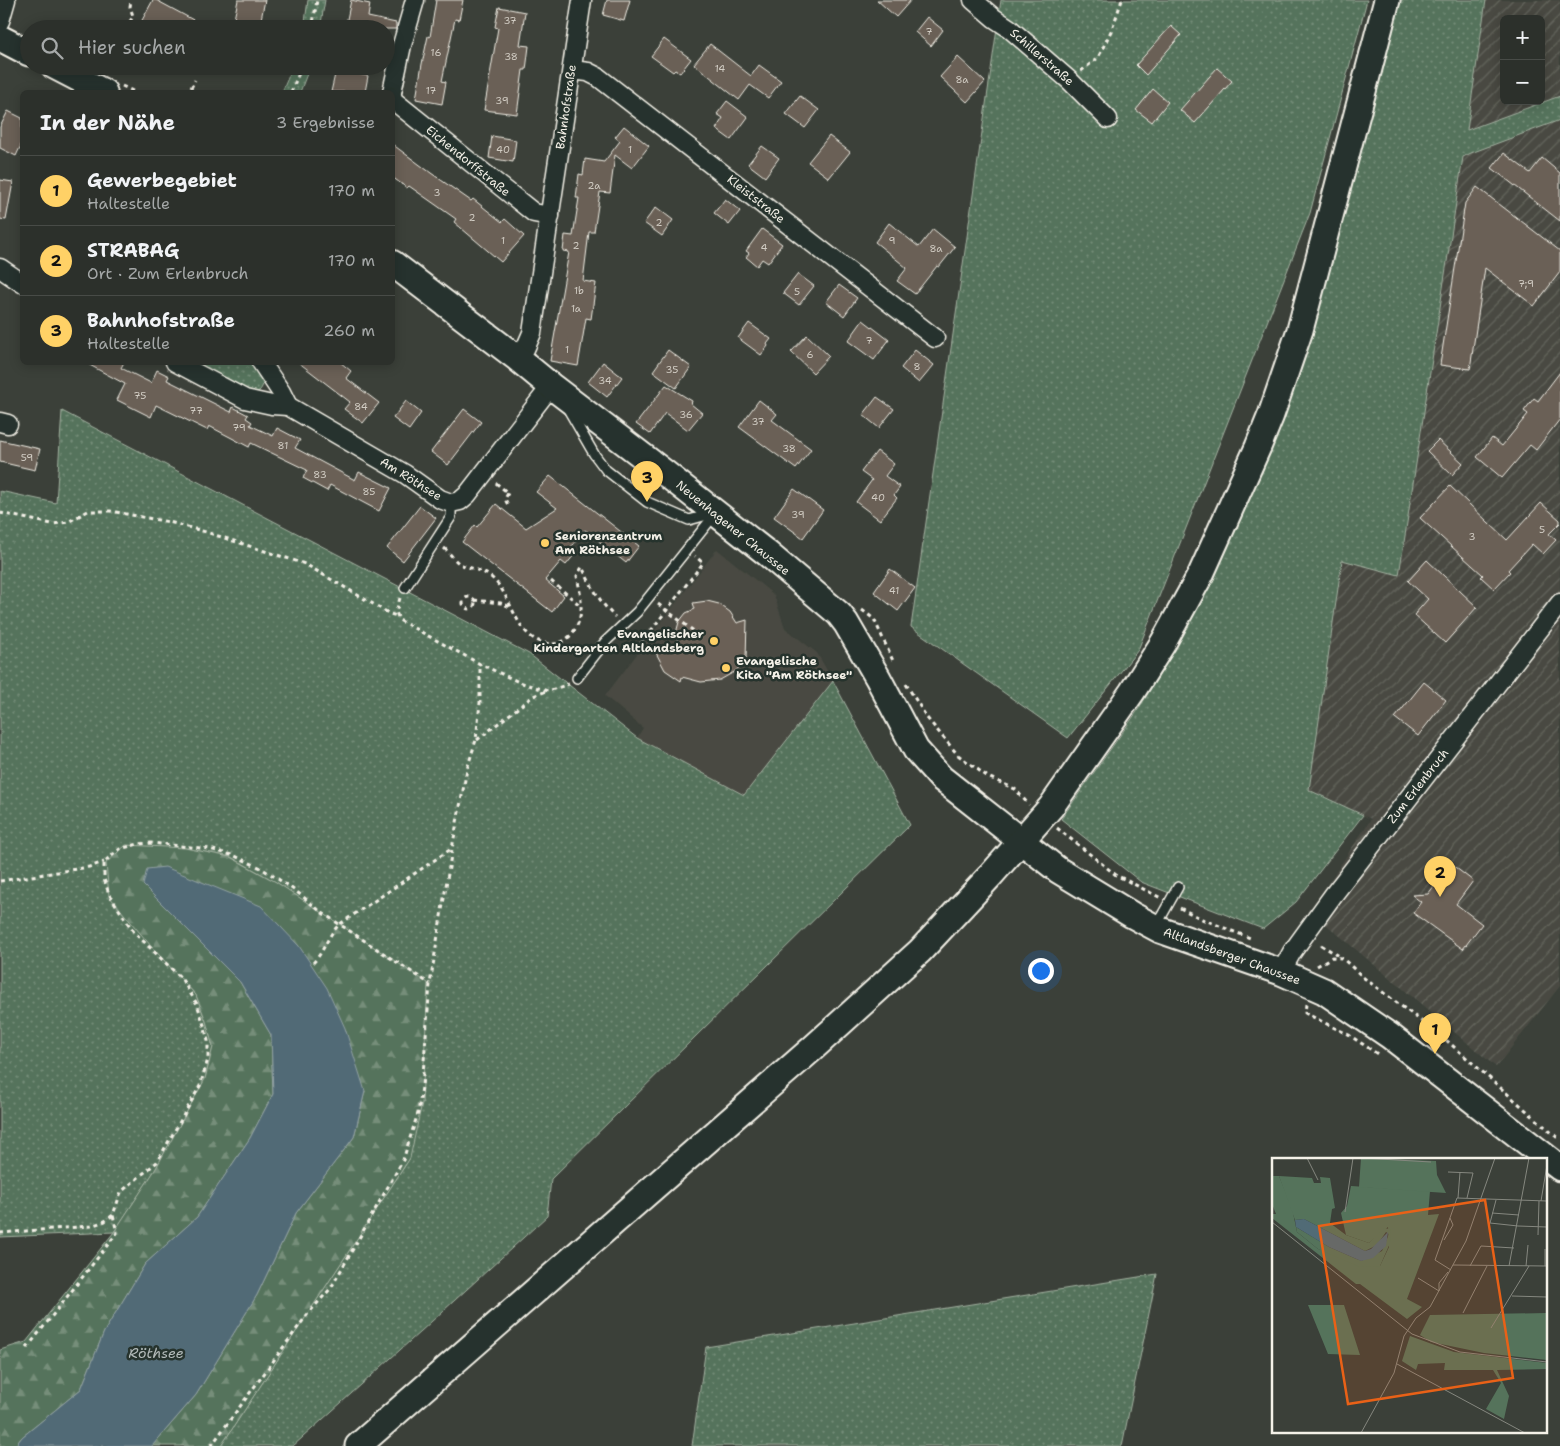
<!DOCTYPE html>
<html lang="de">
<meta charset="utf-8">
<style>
body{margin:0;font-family:"Shantell Sans",sans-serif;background:#343833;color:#f1f3f6}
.controls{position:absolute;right:15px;top:15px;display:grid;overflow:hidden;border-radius:8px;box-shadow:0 2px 12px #0003}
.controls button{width:45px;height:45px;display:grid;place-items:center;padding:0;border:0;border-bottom:1px solid #484b47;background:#2c302b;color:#f1f3f6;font:25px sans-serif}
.you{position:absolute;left:1040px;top:970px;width:18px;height:18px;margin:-12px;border:4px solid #fff;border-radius:50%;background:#1a73e8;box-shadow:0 0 0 8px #1a73e833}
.badge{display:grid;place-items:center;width:32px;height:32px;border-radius:50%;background:#ffd166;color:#111;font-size:16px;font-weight:700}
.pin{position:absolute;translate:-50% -41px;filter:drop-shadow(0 1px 2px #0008)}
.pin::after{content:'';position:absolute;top:26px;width:18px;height:15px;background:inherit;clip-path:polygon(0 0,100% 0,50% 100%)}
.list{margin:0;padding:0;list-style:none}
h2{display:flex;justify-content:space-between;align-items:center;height:65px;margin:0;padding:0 20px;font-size:21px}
h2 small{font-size:16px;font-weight:400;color:#a6a9a9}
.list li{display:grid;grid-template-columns:32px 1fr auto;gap:15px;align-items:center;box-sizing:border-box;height:70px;padding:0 20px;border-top:1px solid #484b47}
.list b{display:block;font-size:19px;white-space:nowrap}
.list p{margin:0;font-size:16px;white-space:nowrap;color:#a6a9a9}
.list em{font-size:16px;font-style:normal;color:#a6a9a9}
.icon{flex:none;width:28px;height:28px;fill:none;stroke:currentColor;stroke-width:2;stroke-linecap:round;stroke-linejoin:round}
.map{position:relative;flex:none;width:1560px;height:1446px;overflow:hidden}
.search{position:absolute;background:#2c302b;box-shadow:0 2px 12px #0003;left:20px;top:20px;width:375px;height:55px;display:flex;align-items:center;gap:12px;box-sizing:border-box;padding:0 18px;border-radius:28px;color:#a6a9a9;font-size:19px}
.panel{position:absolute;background:#2c302b;box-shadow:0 2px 12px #0003;left:20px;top:90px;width:375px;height:275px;border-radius:8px}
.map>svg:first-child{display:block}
.built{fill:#494a42}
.industrial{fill:url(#industrial-furrows);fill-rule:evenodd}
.grass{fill:url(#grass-dots);stroke:#a4b2a2}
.forest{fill:url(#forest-firs);stroke:#a4b2a2}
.water{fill:#516b76;stroke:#92a1a4}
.building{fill:#6b6056;stroke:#f4f1e8}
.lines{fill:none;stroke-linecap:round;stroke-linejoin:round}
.lane-casing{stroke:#f4f1e8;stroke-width:12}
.street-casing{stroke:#f4f1e8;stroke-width:21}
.secondary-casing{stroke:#f4f1e8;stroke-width:29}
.path{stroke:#f4f1e8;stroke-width:3;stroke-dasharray:4 4;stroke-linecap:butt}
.lane{stroke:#26332d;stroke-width:9}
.street{stroke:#26332d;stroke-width:18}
.secondary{stroke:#26332d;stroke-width:25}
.poi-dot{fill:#ffd166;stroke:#26332d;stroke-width:2}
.labels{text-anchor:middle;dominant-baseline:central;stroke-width:5;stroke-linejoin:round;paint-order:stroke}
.number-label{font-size:10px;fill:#d2cdc4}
.street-label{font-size:12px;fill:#f4f1e8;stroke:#26332d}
.poi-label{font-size:12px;font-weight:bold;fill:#f4f1e8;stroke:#26332d;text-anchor:start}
.water-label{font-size:14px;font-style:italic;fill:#b3bbba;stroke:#26332d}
.inset-road{fill:none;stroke:#85877f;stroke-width:1}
.view{fill:#e96117;fill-opacity:0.15;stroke:#e96117;stroke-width:2.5}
.inset-edge{fill:none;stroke:#f4f1e8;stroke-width:2.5}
</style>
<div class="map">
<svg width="1560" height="1446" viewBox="0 0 1560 1446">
<defs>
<pattern id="industrial-furrows" width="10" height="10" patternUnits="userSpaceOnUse" patternTransform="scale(1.25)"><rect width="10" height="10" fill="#494a42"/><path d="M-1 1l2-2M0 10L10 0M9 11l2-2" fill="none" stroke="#64655d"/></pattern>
<pattern id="grass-dots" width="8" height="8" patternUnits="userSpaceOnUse" patternTransform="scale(1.25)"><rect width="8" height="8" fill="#55735b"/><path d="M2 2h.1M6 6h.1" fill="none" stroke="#768e7a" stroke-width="1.8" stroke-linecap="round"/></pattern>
<pattern id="forest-firs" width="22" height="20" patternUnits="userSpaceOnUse" patternTransform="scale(1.25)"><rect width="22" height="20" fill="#55735b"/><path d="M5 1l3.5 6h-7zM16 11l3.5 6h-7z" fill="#768e7a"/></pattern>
</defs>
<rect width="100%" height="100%" fill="#3b4039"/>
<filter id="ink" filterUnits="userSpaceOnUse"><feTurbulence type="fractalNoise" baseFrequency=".02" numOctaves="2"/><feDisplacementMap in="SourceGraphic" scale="10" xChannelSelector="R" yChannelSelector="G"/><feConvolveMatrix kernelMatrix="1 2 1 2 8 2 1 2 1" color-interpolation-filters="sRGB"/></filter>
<g filter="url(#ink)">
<path class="built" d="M717,549L774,595L785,628L817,653L833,681L744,795L637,738L643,728L605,696Z"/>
<path class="industrial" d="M1486,0H1560V986L1496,1067L1310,911L1371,819L1309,790L1342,560L1399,575ZM1504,19H1541V101H1504Z"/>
<g class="grass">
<path d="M308,0H325L320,29H304Z"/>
<path d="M1001,0H1367L1310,213L1138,650L1068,738L911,627Z"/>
<path d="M1398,0H1486L1467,130L1560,96V120L1471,153L1463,157L1399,575L1342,560L1309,790L1363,815L1296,902L1263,929L1141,882L1061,819L1136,713L1171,656L1207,589Z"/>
<path d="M293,66H310L300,92H282Z"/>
<path d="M186,363H251L264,381C262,389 260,392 252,394Z"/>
<path d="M62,411L529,654L637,738L744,795L833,681L910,825L551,1179L547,1216L420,1332L293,1446H221L410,1158L333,921L276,882L231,857L185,848L151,946L196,995L206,1021L213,1047L205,1079L155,1170L114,1232L0,1237V491L56,503Z"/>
<path d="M1157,1274L1122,1446H692L706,1347Z"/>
</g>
<path class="forest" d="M126,845L185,848L230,857L276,882L428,983L422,1103L410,1158L221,1446H152L196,1395L257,1295L296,1213L354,1137L365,1091L143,885L240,982L271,1035L273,1094L250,1138L197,1217L145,1264L104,1332L81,1389L22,1437L15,1446H0V1350L26,1342L114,1232L155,1170L205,1079L213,1047L206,1021L196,995L151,946L109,896L106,863Z"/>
<path class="water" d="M165,867L261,906L299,946L327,988L345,1028L365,1091L354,1137L296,1213L257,1295L196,1395L152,1446H15L22,1437L81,1389L104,1332L145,1264L197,1217L250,1138L273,1094L271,1035L240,982L143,885L147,869Z"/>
<g class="building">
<path d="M153,0H156L210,29H149L140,24Z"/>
<path d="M238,0H265L260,24L234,19Z"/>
<path d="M351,0L370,4L368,17L396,23V29H345Z"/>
<path d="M436,0H463L459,20L455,19L442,81L446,82L442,104L416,99L422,64L428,36L430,37Z"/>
<path d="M607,0H630L624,21L603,15Z"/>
<path d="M877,0H911L896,17Z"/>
<path d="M499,7L525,12L520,45L529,46L526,70H523L517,114L484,110L498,28L495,27Z"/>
<path d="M927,17L943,30L931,46L915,32Z"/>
<path d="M1171,26L1181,35L1146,75L1136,65Z"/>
<path d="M664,39L691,59L680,73L675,70L673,72L651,56Z"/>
<path d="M710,44L751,76L759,65L781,81L768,98L750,85L739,100L694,64Z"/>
<path d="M958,57L985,82L967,102L940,77Z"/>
<path d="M1217,68L1232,81L1195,123L1180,110Z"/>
<path d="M336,70L368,76L365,92H331Z"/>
<path d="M1153,89L1168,102L1152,122L1136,110Z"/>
<path d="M800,96L819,110L805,128L786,114Z"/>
<path d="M727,101L748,117L731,140L716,129L723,118L717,114Z"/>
<path d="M8,111L22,118V143L16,156L0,148V127Z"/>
<path d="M624,126L649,146L632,168L615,155L610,193L600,192L594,232H589L583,281L596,283L591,319L586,318L578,366L550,361L569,252L563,251L565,235L573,236L579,198H576L579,174L583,175L585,159L604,162L620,141L615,137Z"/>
<path d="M492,136L516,140L513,162L489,158Z"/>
<path d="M829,136L850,152L829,178L808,162Z"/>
<path d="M392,144L431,173L471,201L473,199L502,222L505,219L524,236L501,262L454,222L456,219L409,186L407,188L392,177Z"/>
<path d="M762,146L779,158L765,177L748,164Z"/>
<path d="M1504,153L1530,173L1542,158L1560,173V221L1492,168Z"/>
<path d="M0,180L13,182L6,220L0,219Z"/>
<path d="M1477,187L1560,251V272L1534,306L1485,268L1470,369L1440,365L1465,203Z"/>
<path d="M725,199L740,211L729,225L714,213Z"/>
<path d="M656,207L673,220L662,236L644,223Z"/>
<path d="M889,223L919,247L933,229L955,247L939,267L937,266L915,294L897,281L907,268L875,242Z"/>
<path d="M762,229L782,244L768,263L762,259L757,266L746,257L749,253L746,251Z"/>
<path d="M798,274L814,286L799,305L783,293Z"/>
<path d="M839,285L857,298L844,316L826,302Z"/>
<path d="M863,320L889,340L874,360L848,341Z"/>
<path d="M749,323L771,339L767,344L768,346L761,355L738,338Z"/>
<path d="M807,335L829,356L813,373L791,352Z"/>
<path d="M668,350L691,367L676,388L653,371Z"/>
<path d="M915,350L934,365L919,383L901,368Z"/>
<path d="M84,362H124L121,368L151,383L157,370L169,376L167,380L231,412L233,407L248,415L246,418L252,422L250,425L273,436L277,428L300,440L295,448L355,480L359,472L391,488L379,511L330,485L327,491L303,478L307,470L251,443L249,447L209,426L207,430L156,405L151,417L117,400L125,384Z"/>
<path d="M298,362H340L351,371L346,378L379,403L363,423L344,409L350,402Z"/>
<path d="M603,362L622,377L607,397L588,382Z"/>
<path d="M1560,372V419L1536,450L1530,445L1502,478L1477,457L1492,438L1502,446L1528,414L1524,411L1534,398L1538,401Z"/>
<path d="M666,385L692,401L691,404L702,413L688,430L665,413L650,434L636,424Z"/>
<path d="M877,397L894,409L879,428L863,415Z"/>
<path d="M759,400L777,414L772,420L811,449L796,469L739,427Z"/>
<path d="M406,401L421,413L409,430L393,418Z"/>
<path d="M464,409L481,422L448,465L431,452Z"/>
<path d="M0,440L40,449L35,470L0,462Z"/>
<path d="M1438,440L1463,463L1452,475L1427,451Z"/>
<path d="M877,451L894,464L885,476L900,487L894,495L897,498L880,520L856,502L872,480L861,472Z"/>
<path d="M550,476L639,546L626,563L585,530L569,550L574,555L566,565L561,561L545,580L564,596L552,612L462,542L475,525L477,527L496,504L526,528L557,508L536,492Z"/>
<path d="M1450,486L1507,540L1541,503L1560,520V523L1549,534L1556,540L1543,554L1532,544L1508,570L1510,572L1494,589L1481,577L1483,575L1420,518Z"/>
<path d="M794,489L823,510L803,538L774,517Z"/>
<path d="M420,506L436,518L403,561L387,548Z"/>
<path d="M1427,560L1477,607L1445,643L1414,615L1428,599L1408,581Z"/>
<path d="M890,569L915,588L898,611L874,592Z"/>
<path d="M707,601L719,604L730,612L737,623L747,620L746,659L736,671L720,680L701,682L682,677L681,681L665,670L655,651L678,643L676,633L679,622L686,613L695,609L693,603Z"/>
<path d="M1424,682L1446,700L1418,736L1395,718Z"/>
<path d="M1451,864L1473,881L1456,904L1482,924L1463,949L1413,913L1421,902L1412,895L1428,894Z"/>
</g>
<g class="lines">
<g class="lane-casing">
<g id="lane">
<path d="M568,409L594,454L606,470L647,502L689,520L711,514"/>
<path d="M405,588L451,517V503"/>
<path d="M577,678L605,642L637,612L716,513"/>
<path d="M1156,926L1178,887"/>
</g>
</g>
<g class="street-casing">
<g id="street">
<path d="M973,0L994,18L1009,28L1069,80L1108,119"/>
<path d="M0,21L6,0"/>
<path d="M572,70L588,72L598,77L935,338"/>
<path d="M392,92L402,45L415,0"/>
<path d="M392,96L394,101L534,213L550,216"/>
<path d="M0,268L22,283"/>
<path d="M517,358L525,349L532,333L582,0"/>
<path d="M175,362L245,399L272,405L288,406L405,474L440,499L451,503L460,501L467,495L551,386"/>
<path d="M261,362L281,392L288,406"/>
<path d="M0,422L8,424"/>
<path d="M1281,972L1292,952L1334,894L1560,603"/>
</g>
</g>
<g class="secondary-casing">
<g id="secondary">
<path d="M0,38L29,53"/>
<path d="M54,66L104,92"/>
<path d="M392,263L517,358L551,386L665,473L768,554L839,614L846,623L878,678L916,750L941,778L1058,870L1132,915L1160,930L1281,972L1324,991L1390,1036L1560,1168"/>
<path d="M358,1446L813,1048L920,951L991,875L1051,807L1132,692L1163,643L1201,574L1258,447L1271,415L1300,330L1387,0"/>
</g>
</g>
<g class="path">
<path d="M126,29L133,16L130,7L131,0"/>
<path d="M312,29L317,0"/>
<path d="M1081,71L1098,58L1112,29L1122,0"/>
<path d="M122,86L135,92"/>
<path d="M191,88L195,80"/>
<path d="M291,92L302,66"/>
<path d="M496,483L508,493L505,499L508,505"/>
<path d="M0,513L52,524L68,522L88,511H110L169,522L206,532L305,564L390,614L397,616"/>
<path d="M444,548C450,553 454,560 460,564C471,569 483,570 492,578C515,598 514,641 551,644C559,644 565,641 571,635C586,617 581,596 577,576L582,567C591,585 600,603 615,617"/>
<path d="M551,581L581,606"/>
<circle cx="469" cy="603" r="6"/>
<path d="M400,598L396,612L399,620L480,664L519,682L548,691L569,684"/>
<path d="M474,600L501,603L510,607"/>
<path d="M658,604L695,632"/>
<path d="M862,610L874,619L894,663"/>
<path d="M636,650L703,563L695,556"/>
<path d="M906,684L927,718L958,755L988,777L1015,789L1029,805"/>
<path d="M477,740L533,696L547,691"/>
<path d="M1057,828L1116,875L1161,898"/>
<path d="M0,881L89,867L104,862"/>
<path d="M1180,908L1202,919L1250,938"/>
<path d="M1321,945L1341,957"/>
<path d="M313,963C324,952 328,934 340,924L451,849"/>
<path d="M1317,966L1332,957L1342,958L1364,978L1445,1039L1560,1140"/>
<path d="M1306,1004L1305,1013L1349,1035L1379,1055"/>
<path d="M1437,1048L1445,1039"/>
<path d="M0,1233L91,1226L105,1221L113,1215L121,1192L157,1162L200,1086L208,1059V1041L204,1025L197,1004L181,978L134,932L127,922L109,894L104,879V862L120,849L138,844L151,843L210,849L235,856L261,868L278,879L301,895L321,912L430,984"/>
<path d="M27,1348L117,1233L113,1215"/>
<path d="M211,1446L307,1315L331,1288L403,1160L418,1113L422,1087L430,984L452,849L467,769L476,740L480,703V664"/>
</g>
<use href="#lane" class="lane"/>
<use href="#street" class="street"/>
<use href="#secondary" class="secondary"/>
</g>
</g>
<g class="poi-dot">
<circle cx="545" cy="543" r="5"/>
<circle cx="714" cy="641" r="5"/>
<circle cx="726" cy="668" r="5"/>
</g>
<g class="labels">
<g class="number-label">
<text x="510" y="20">37</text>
<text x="929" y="31">7</text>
<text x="436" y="52">16</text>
<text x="511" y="56">38</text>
<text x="720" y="68">14</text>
<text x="962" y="79">8a</text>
<text x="431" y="90">17</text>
<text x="502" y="100">39</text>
<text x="503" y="149">40</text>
<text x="630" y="149">1</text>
<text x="594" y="185">2a</text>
<text x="437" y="192">3</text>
<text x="472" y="217">2</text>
<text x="659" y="222">2</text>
<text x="503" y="240">1</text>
<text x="892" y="240">9</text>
<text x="576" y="245">2</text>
<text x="764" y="247">4</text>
<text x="936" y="248">8a</text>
<text x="1526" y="283">7;9</text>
<text x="579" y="290">1b</text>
<text x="797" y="291">5</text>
<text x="576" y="308">1a</text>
<text x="869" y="340">7</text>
<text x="567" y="349">1</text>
<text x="810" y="354">6</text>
<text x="917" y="366">8</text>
<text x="672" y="369">35</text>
<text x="605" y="380">34</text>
<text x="140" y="395">75</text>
<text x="361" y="406">84</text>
<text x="196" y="410">77</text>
<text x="686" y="414">36</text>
<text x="758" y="421">37</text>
<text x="239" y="427">79</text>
<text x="283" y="445">81</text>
<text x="789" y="448">38</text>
<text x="27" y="457">59</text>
<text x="320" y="474">83</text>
<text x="369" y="491">85</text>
<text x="878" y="497">40</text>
<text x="798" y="514">39</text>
<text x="1542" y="529">5</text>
<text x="1472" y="536">3</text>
<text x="894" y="590">41</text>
</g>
<g class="street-label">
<text transform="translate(1042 57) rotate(41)">Schillerstraße</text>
<text transform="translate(566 107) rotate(-82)">Bahnhofstraße</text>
<text transform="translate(468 161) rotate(39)">Eichendorffstraße</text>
<text transform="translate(756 199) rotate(38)">Kleiststraße</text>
<text transform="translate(411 479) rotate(32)">Am Röthsee</text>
<text transform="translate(733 528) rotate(39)">Neuenhagener Chaussee</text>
<text transform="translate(1418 786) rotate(-52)">Zum Erlenbruch</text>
<text transform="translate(1232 956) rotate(20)">Altlandsberger Chaussee</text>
</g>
<g class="poi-label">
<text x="555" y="536">Seniorenzentrum<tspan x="555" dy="14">Am Röthsee</tspan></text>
<text x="704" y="634" text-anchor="end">Evangelischer<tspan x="704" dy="14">Kindergarten Altlandsberg</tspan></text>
<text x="736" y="661">Evangelische<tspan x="736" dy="14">Kita "Am Röthsee"</tspan></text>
</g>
<g class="water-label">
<text x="156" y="1353">Röthsee</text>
</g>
</g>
<g transform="translate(1272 1158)">
<rect width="275" height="275" fill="#3b4039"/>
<path d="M0,18H7L20,50L25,74L46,91L108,108L117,89L116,69L97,85L74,77L69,55L75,48L79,28L158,33L156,57L167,56L135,141L150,149L135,161L88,126H84L0,60V56H4L0,46ZM36,147H72L88,197L56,196ZM275,155V202L212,195L159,184L148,177L158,157ZM138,178L182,194L275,205V211L225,212L237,238L232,261L214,251L229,225L221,212H172L173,205L146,206L144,212L130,203Z" fill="#55735b"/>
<path d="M89,0L164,3L165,17L174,35L87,29ZM7,18L40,20L42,25H49L48,19L58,20L63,50L60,51L58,65L74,77L97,85L112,70L118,71L119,83L108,108L88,109L46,91L25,74L24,69L57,89L89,103L110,93L117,76L114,74L105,87L93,93L32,61L23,62Z" fill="#55735b"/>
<path d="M32,61L93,93L99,91L116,74L114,88L101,100L89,103L57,89L24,69L23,62Z" fill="#516b76"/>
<path class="inset-road" d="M35,0L46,22M90,0L159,4M176,14L201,15L195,40M186,40L188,14M224,42L218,65L246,68M269,43L275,7M165,50L182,47M73,54L81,0M220,55L247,57M0,64L140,176L188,194L275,204M246,68L275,69M266,77L267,43M172,82L181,67L178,60M273,91V108M181,107L275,108M198,108L209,88L242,90M237,108L257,0M254,108L256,87M179,112L163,102L185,40L275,43M146,120L167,133M167,133V125L176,114M240,138L275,139M191,155L215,108M219,170L257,108M125,206L253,275M89,275L122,215L132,178L144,160L158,149L194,83L223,0"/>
<path class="view" d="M213,42L241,220L76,246L47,68Z"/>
<rect width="275" height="275" class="inset-edge"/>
</g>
</svg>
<div class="controls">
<button>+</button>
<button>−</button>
</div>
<div class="you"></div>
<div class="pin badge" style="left:1435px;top:1054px">1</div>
<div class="pin badge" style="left:1440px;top:897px">2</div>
<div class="pin badge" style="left:647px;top:502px">3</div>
<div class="search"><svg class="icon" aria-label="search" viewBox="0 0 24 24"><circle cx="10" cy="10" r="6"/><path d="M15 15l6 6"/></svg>Hier suchen</div>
<section class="panel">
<h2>In der Nähe<small>3 Ergebnisse</small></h2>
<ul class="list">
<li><span class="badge">1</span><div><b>Gewerbegebiet</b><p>Haltestelle</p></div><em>170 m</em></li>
<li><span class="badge">2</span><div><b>STRABAG</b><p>Ort · Zum Erlenbruch</p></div><em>170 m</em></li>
<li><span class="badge">3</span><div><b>Bahnhofstraße</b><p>Haltestelle</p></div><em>260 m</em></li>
</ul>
</section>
</div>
